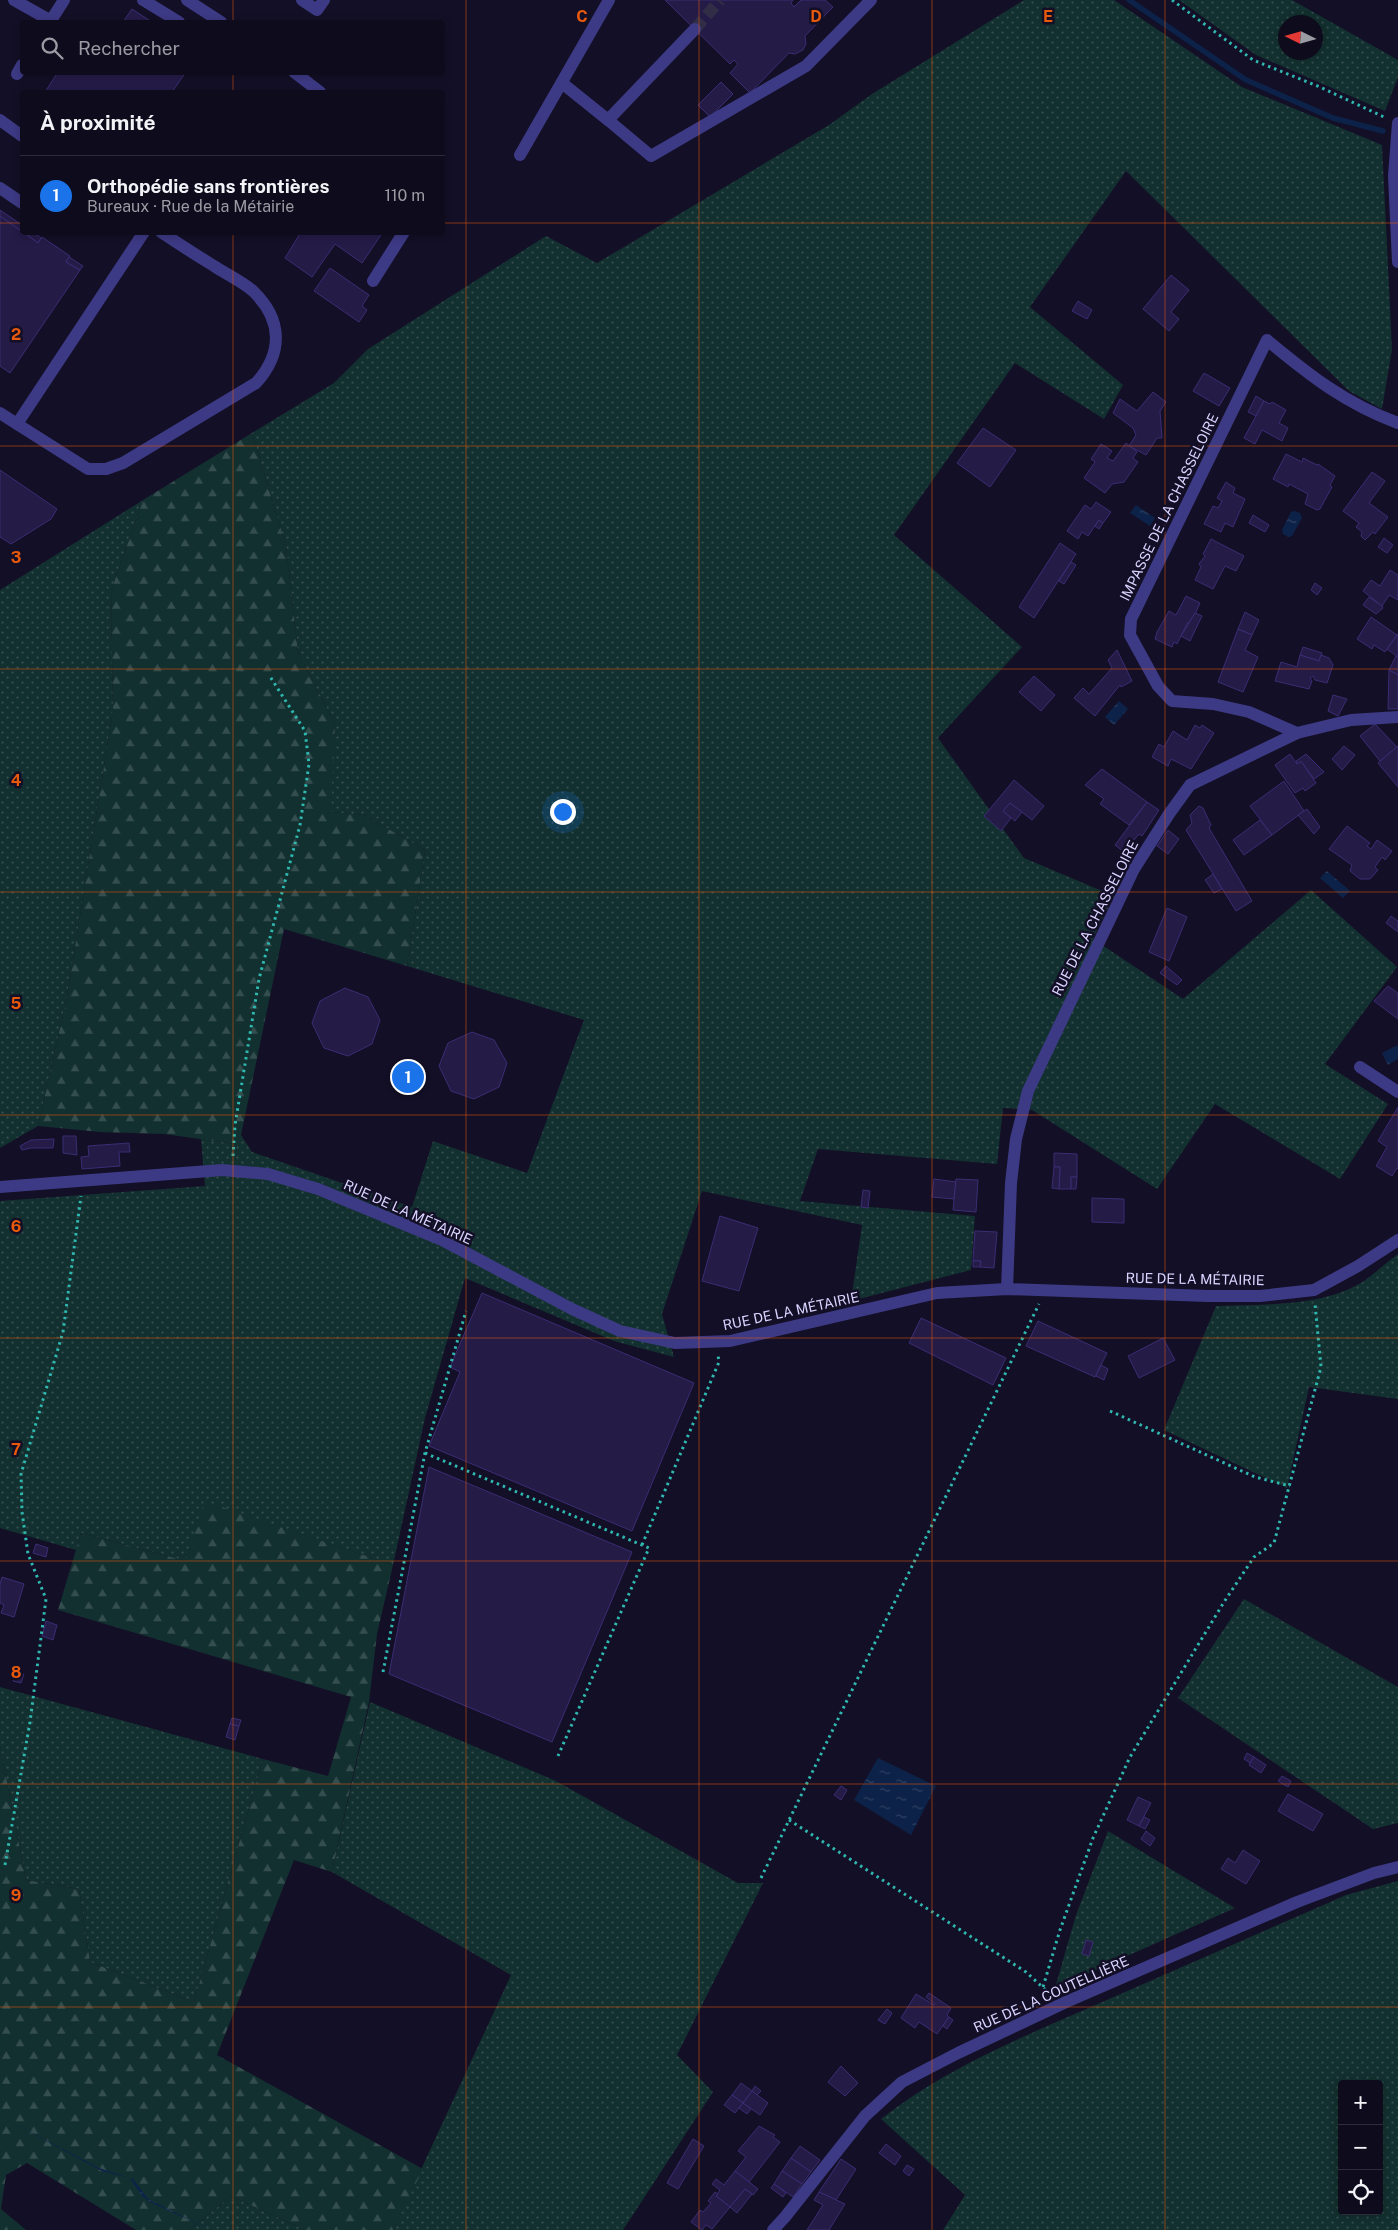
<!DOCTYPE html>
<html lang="fr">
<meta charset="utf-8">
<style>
body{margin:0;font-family:"Public Sans",sans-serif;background:#171425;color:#f1f3f6}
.controls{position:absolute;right:15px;bottom:15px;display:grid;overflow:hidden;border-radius:5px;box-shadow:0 2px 8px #0003}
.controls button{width:45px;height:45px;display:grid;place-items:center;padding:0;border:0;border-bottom:1px solid #2e2b3b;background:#0e0b1c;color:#f1f3f6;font:25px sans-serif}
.compass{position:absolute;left:1278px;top:15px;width:45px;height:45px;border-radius:50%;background:#0e0b1c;box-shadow:0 2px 8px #0003;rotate:275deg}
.you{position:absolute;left:562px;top:811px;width:18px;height:18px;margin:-12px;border:4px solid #fff;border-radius:50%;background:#1a73e8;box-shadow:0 0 0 8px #1a73e833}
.badge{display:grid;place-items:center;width:32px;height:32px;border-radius:50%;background:#1a73e8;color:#fff;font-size:16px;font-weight:700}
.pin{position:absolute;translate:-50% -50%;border:2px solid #fff;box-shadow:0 1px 5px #0006}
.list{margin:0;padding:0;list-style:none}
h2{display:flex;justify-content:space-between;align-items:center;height:65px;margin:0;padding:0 20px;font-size:21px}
h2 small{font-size:16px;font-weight:400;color:#9b9ba3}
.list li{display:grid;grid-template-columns:32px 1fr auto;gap:15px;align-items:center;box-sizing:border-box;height:80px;padding:0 20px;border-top:1px solid #2e2b3b}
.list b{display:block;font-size:19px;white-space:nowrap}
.list p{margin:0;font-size:16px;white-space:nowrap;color:#9b9ba3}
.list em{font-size:16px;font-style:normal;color:#9b9ba3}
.icon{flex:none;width:28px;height:28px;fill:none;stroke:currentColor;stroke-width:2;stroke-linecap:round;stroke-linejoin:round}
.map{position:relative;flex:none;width:1398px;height:2230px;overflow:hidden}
.search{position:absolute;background:#0e0b1c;box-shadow:0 2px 8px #0003;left:20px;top:20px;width:425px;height:55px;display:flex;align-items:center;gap:12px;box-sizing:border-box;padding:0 18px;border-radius:5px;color:#9b9ba3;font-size:19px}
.panel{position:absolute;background:#0e0b1c;box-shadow:0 2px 8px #0003;left:20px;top:90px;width:425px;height:145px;border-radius:5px}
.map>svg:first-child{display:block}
.grass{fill:url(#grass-dots);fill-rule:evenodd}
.forest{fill:url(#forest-firs)}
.water{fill:url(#water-ripples)}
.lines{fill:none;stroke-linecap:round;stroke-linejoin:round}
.stream{stroke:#0c2248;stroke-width:5.5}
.building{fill:#241b47;stroke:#3b2d73}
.minor-tunnel{stroke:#312d47;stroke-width:12;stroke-dasharray:12 6;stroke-linecap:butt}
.path{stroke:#2fb8b0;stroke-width:3;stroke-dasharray:2.5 4;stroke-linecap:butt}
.minor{stroke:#3d3a85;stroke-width:12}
.grid{fill:none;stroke:#e8590c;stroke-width:1;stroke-opacity:0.55}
.labels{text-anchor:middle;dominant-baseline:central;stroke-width:5;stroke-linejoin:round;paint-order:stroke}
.street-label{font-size:14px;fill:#d9d4ff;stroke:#130f26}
.grid-label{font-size:16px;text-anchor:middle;font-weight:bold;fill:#e8590c;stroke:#130f26;stroke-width:5;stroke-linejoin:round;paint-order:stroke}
</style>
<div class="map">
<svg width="1398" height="2230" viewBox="0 0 1398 2230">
<defs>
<pattern id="grass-dots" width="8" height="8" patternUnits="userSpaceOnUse" patternTransform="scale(1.25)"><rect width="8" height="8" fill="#12302f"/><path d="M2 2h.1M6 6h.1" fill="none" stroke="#344d4e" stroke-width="1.8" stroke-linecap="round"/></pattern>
<pattern id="forest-firs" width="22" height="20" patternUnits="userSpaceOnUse" patternTransform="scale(1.25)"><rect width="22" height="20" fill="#12302f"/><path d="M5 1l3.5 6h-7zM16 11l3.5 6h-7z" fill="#344d4e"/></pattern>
<pattern id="water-ripples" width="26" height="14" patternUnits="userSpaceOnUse" patternTransform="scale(1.25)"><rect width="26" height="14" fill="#0c2248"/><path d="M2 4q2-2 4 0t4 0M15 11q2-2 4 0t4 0" fill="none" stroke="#2f4163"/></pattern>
</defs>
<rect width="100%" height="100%" fill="#130f26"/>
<g class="grass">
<path d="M1024,0H1114L1242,87L1382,145L1392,349L1382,409L1349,391L1126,171L1030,307L1123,385L1104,419L1015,363L894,535L1022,647L938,738L1024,858L1114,896L1093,939L1183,999L1311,890L1397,967L1325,1064L1388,1104L1340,1179L1215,1104L1157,1189L1032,1110L1003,1108L997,1164L818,1149L800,1201L975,1216L971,1270L851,1301L862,1225L702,1191L662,1314L674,1357L614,1341L465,1278L425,1418L393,1565L205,1502L186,1561L81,1533L76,1550L0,1528V1201L205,1186L201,1139L235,1144L241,1135L252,1152L412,1207L433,1141L527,1173L584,1020L407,966L425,850L364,815L330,812L335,724L298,652L286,546L252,433L334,383L368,349L546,236L597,263L829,125L872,94Z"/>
<path d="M1179,0H1292L1398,60V77L1385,111L1256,55ZM1286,22H1316V52H1286Z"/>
<path d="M143,500L111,591L113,710L67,997L38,1126L0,1148V590Z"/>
<path d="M1398,1254V1399L1309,1387L1287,1488L1164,1430L1216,1306C1261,1304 1319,1307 1359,1284C1373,1276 1385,1263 1398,1254Z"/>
<path d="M1244,1599L1398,1687V1823L1373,1829L1178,1698Z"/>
<path d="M0,1687L263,1759L194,2002L90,1962L79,1889L26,1880L0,1746Z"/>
<path d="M370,1702L556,1781L738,1883H763L677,2055L713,2092L623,2230H393L511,1975L332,1872Z"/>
<path d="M1108,1831L1235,1908L1055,1988L1076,1915Z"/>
<path d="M1398,1881V2230H943L965,2195L881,2119C945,2068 1025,2036 1100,2003C1182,1967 1264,1931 1346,1895ZM1342,2084H1379V2211H1342Z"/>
<path d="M231,2196L305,2230H189Z"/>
</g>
<g class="forest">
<path d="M252,433L286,546L298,652L335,724L331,812L364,815L425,850L407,966L284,929L241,1135L236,1144L164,1134L100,1132L38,1126L67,997L113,710L111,591L143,500Z"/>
<path d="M204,1501L393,1565L377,1634L369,1702L332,1872L294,1860L217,2055L423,2169L393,2230H305L231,2196L189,2230H136L27,2163L6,2175L1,2209L26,2230H0V1746L26,1880L79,1889L90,1962L194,2002L263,1759L328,1776L351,1697L58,1610L81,1533L186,1561Z"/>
</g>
<g class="water">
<path d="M1136,505L1155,518L1150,526L1130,513Z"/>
<path d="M1295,511L1300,513L1302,518L1292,536L1288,537L1283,534L1282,530L1291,512Z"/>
<path d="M1119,701L1128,709L1114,725L1105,717Z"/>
<path d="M1327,871L1350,891L1343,898L1320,878Z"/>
<path d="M1398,1045V1059L1388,1065L1382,1053Z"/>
<path d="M878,1758L936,1786L911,1835L854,1800Z"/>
<path d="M0,2116L99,2168L133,2179L148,2199L211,2230L150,2202L142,2196L130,2178L102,2171Z"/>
</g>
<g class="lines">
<path class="stream" d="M1129,0L1246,80L1333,118L1383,131"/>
</g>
<g class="building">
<path d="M665,0H793L791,3L794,7L801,0H825L833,7L805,36L806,44L803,50L795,54L789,53L750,93L730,73L738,64L734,60L730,64Z"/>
<path d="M132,9L152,22H123Z"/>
<path d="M58,72H186L172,92H45Z"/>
<path d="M721,82L733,94L710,117L698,105Z"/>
<path d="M0,210L22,225V232L0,216Z"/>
<path d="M0,216L38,243L42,237L70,256L66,262L80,270L10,373L0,366Z"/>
<path d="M24,232H33L41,238L38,243Z"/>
<path d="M301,232H349L351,234L353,232H383L362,263L335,244L312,277L285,258Z"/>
<path d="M69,257L83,266L80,270L66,262Z"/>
<path d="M330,268L369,295L362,306L367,310L359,322L314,291Z"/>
<path d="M1171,275L1189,290L1171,312L1179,319L1169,331L1143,309Z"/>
<path d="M1078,301L1092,310L1087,319L1072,311Z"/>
<path d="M1204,373L1230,388L1219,406L1193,391Z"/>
<path d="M1153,392L1166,402L1160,411L1162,438H1157L1146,455L1129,446L1136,435L1133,428L1113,413L1120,399L1137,411Z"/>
<path d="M1256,396L1264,401L1256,416L1248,412Z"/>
<path d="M1264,401L1270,404L1272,402L1286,410L1279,423L1288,428L1282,441L1262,430L1255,444L1244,438Z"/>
<path d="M983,428L1016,450L990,487L957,463Z"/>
<path d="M1126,443L1137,452L1133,458L1138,462L1124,482L1112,484L1105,493L1084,478L1095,462L1091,459L1101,444L1112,451L1107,458L1113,461Z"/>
<path d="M1286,454L1302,462L1303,458L1317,465L1318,464L1335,476L1330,485L1332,487L1320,509L1317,510L1305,504L1308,494L1289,484L1288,487L1273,479Z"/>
<path d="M0,470L57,509L51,519L11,544L0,537Z"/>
<path d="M1372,472L1385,481L1369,503L1388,517L1375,534L1373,532L1365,540L1361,536L1362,532L1356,527L1359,523L1343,511Z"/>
<path d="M1226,482L1235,488L1233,493L1245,499L1233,527L1225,523L1221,532L1204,524L1213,506L1218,508L1222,501L1217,498Z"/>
<path d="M1096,502L1111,512L1103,523L1099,520L1088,536L1082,532L1078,539L1067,531L1085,505L1091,509Z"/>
<path d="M1253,515L1269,525L1265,532L1249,523Z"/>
<path d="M1099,520L1103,523L1099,529L1095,526Z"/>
<path d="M1384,538L1393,545L1387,553L1378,547Z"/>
<path d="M1211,539L1244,556L1236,571L1225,566L1213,589L1195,580L1201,567L1199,564L1205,556L1203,554Z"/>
<path d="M1060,543L1076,554L1034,618L1019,607Z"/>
<path d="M1071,562L1076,565L1064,584L1059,581Z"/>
<path d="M1390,570L1398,575V600L1389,595L1382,606L1363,591L1371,580L1380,586Z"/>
<path d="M1315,583L1322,588L1317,595L1311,590Z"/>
<path d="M1186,596L1200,603L1191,623L1188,622L1177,644L1174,642L1172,647L1155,639L1157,632L1169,611L1176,615Z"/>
<path d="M1369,597L1382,606L1383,608L1376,614L1363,605Z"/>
<path d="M1245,612L1259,620L1252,635L1238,629Z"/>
<path d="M1195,613L1202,616L1190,641L1181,636Z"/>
<path d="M1371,617L1397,635L1385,652L1374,645L1372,649L1357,639Z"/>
<path d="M1238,629L1252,635L1245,650L1258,657L1243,692L1218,682Z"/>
<path d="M1398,634V657L1387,649Z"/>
<path d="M1303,647L1322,653L1319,661L1300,655Z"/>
<path d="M1117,650L1132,681L1121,687L1120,685L1095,716L1074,698L1083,688L1089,694L1112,668L1108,660Z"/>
<path d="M1300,655L1319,661L1321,655L1329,658L1333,665L1327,683L1315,680L1313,676L1310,678L1312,681L1309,689L1275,681L1281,662L1297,667Z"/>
<path d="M1396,656L1398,657V675L1389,670Z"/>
<path d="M1389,670L1398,675V709H1388Z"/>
<path d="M1034,676L1055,695L1041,711L1019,692Z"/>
<path d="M1333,695L1347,699L1338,716L1328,711Z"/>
<path d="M1375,724L1397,747L1380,761L1360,736Z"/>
<path d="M1195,725L1200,728L1202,725L1214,733L1191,769L1171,759L1168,766L1152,757L1159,744L1164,747L1173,731L1187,740Z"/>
<path d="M1344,746L1355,755L1342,770L1332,759Z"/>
<path d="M1398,746V787L1378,763Z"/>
<path d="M1290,754L1297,764L1301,761L1316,783L1305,791L1303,788L1295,793L1275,765Z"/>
<path d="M1306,754L1324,772L1314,779L1301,761L1297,764L1296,761Z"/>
<path d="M1102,769L1147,802L1129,825L1100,804L1104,799L1085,785Z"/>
<path d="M1014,780L1044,806L1032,820L1010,803L1003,811L1011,818L1001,831L984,816Z"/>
<path d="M1284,781L1304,811L1272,835L1250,806Z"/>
<path d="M1147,802L1159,810L1142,836L1139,834L1124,852L1115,845Z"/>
<path d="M1010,803L1022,812L1015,821L1003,811Z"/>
<path d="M1199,806L1203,808L1211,825L1209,828L1252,901L1236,911L1186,830L1192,823L1190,815Z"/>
<path d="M1307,809L1320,827L1314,834L1298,815Z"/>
<path d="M1260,820L1272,835L1244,855L1233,840Z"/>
<path d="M1347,826L1370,843L1367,846L1371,849L1377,840L1392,851L1385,860L1382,857L1375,867L1378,870L1370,879H1360L1350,871L1352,865L1329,849Z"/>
<path d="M1168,830L1179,839L1168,854L1157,846Z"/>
<path d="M1213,874L1222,889L1214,893L1205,880Z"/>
<path d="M1167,908L1187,917L1169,961L1149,952Z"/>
<path d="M1391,916L1398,921V932L1386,923Z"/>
<path d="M1166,966L1182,980L1177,985L1160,973Z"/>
<path d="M1388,986L1398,993V1019L1374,1001Z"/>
<path d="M345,988L368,997L380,1020L372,1044L348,1056L324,1048L312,1023L320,1001Z"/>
<path d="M472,1032L494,1040L507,1063L499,1087L474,1099L451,1091L439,1066L448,1043Z"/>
<path d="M1398,1107V1169L1397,1168L1392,1176L1376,1166L1387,1147L1378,1141Z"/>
<path d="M63,1136H76L77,1155L63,1153Z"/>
<path d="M54,1139L53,1148H31L22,1150L20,1146L31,1140Z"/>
<path d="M129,1143L130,1152H119L120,1166L82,1169L81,1157L89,1156L88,1146Z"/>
<path d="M1054,1153L1077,1154V1177H1071V1189H1059L1060,1167H1054Z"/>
<path d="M1054,1167H1060L1059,1189L1052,1188Z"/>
<path d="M1071,1177H1077L1076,1189H1071Z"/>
<path d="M934,1179L956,1182L954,1199L932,1197Z"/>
<path d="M956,1179L978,1180L976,1212L953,1210Z"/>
<path d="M863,1190L870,1191L868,1208L861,1207Z"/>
<path d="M1092,1198L1124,1199V1223L1092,1222Z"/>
<path d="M720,1216L758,1228L739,1291L702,1281Z"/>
<path d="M975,1231L997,1232L994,1268L980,1267L981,1261H973Z"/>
<path d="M973,1261H981L980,1267H973Z"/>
<path d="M482,1293L694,1383L632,1531L429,1446L460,1372L450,1367Z"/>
<path d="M921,1318L1006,1358L993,1385L909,1343Z"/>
<path d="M1038,1321L1107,1353L1095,1377L1026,1346Z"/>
<path d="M1163,1338L1175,1360L1139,1378L1128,1356Z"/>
<path d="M1101,1365L1108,1369L1104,1380L1096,1376Z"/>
<path d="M429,1467L632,1552L552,1742L389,1674Z"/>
<path d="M36,1544L48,1548L46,1557L33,1553Z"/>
<path d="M2,1577L24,1584L14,1617L1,1613L4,1605L0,1603V1584Z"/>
<path d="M46,1621L57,1625L53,1640L42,1636Z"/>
<path d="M15,1672L24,1674L21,1683L13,1681Z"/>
<path d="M232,1718L241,1720L239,1726L230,1724Z"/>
<path d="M230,1724L239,1726L235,1740L226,1737Z"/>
<path d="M1247,1753L1254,1757L1250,1763L1244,1759Z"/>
<path d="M1254,1757L1266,1765L1261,1773L1249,1765Z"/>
<path d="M1282,1776L1291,1781L1288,1787L1278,1781Z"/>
<path d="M841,1786L847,1790L841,1800L834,1795Z"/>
<path d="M1288,1794L1323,1814L1313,1831L1278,1811Z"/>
<path d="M1138,1797L1151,1803L1139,1826L1127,1820Z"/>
<path d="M1144,1817L1150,1820L1145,1829L1139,1826Z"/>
<path d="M1146,1831L1155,1838L1150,1846L1141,1839Z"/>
<path d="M1243,1850L1260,1861L1246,1884L1221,1869L1228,1858L1235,1863Z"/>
<path d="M1086,1940L1093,1942L1089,1956L1082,1954Z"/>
<path d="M929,1993L951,2008L947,2015L949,2017L937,2034L919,2022L915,2028L901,2018L916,1994L934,2005L935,2004L926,1997Z"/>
<path d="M887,2009L892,2013L885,2024L878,2020Z"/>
<path d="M949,2017L953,2020L947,2029L943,2026Z"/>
<path d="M841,2066L858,2083L845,2096L828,2082Z"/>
<path d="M741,2083L752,2091L743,2103L732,2095Z"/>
<path d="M755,2086L761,2091L757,2095L752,2091Z"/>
<path d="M752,2091L768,2103L760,2115L743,2103Z"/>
<path d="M732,2095L743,2103L735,2113L724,2105Z"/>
<path d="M743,2103L751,2109L747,2114L739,2108Z"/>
<path d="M759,2126L775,2135L773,2137L780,2142L749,2182L735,2171L746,2157L738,2151Z"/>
<path d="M693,2139L704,2146L678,2189L667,2183Z"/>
<path d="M886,2144L901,2156L895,2165L879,2153Z"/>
<path d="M800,2146L820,2160L811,2172L791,2158Z"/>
<path d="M791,2158L811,2172L802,2184L782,2171Z"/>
<path d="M841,2159L856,2169L836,2200L819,2192Z"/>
<path d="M907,2165L914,2169L909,2176L903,2171Z"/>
<path d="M735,2171L758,2189L753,2195L745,2189L730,2207L716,2196L720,2190L712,2184L716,2179L724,2185Z"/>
<path d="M782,2171L802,2184L793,2197L774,2184Z"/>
<path d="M774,2184L786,2193L783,2197L771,2188Z"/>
<path d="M745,2189L752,2194L737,2213L730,2207Z"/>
<path d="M715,2192L718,2194L716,2196L730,2207L712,2229L706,2225L702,2230L691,2222L700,2210L703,2212L711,2203L708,2201Z"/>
<path d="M819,2192L845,2204L829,2230H807L823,2205L814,2200Z"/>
</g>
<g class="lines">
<path class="minor-tunnel" d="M695,29L720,0"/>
<g class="path">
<path d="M1172,0L1253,60L1320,87L1386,118"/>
<path d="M233,1156L235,1125L259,979L300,825L309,764L305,731L269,675"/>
<path d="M1110,1411L1255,1477L1290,1486"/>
<path d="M425,1453L649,1548L558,1756"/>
<path d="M642,1545L719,1362L718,1355"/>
<path d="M383,1672L425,1453L466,1311"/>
<path d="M789,1820L1026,1972L1050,1994"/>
<path d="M5,1865L30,1722L46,1599L28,1554L22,1512L21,1474L63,1332L81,1196"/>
<path d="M761,1878L1039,1304"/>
<path d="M1043,1987L1060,1930L1093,1838L1130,1757L1224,1602L1254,1557L1274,1543L1321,1367L1315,1304"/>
</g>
<g class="minor">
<path d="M14,0L53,22"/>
<path d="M143,0L179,22"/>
<path d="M187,0L221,22"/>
<path d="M302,0L317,10L324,0"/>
<path d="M50,22L64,0"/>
<path d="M294,72L320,92"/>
<path d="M17,74L22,65"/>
<path d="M562,83L608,120L695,29"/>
<path d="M0,120L22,136"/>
<path d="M608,120L651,156L806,66L871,0"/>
<path d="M1398,123L1394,176L1398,262"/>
<path d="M520,155L609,0"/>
<path d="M0,188L22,203"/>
<path d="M373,281L404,232"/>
<path d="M0,413L17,424L144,232"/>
<path d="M17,424L88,469H106L123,463L256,383C283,353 283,320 253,291C242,281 226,274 214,266C196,255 179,244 161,232"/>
<path d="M1297,733L1249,712L1213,704L1172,701L1158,686L1130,635L1131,619L1267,340C1309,375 1346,404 1398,423"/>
<path d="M1360,1067L1398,1092"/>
<path d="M0,1187L222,1170L268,1174L318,1189L442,1240L572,1309L620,1331L675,1343L730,1341L937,1293L1007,1289L1208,1296H1260L1314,1290L1358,1266L1398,1240"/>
<path d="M1007,1289L1011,1183L1016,1139L1028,1091L1134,869L1169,814L1190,785L1297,733L1351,720L1398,717"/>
<path d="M773,2230L785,2217L865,2116L902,2082L958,2053L1066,2002L1297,1902L1374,1873L1398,1867"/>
</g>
</g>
<path class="grid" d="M233,0V22M466,0V2230M699,0V2230M932,0V2230M1165,0V2230M233,72V92M0,223H22M442,223H1398M233,232V2230M0,446H1398M0,669H1398M0,892H1398M0,1115H1398M0,1338H1398M0,1561H1398M0,1784H1398M0,2007H1398"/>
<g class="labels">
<g class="street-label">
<text transform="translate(1169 507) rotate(-64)">IMPASSE DE LA CHASSELOIRE</text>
<text transform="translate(1095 918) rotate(-63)">RUE DE LA CHASSELOIRE</text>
<text transform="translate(408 1212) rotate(24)">RUE DE LA MÉTAIRIE</text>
<text transform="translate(1195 1279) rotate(1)">RUE DE LA MÉTAIRIE</text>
<text transform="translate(791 1311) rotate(-12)">RUE DE LA MÉTAIRIE</text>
<text transform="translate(1051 1994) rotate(-24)">RUE DE LA COUTELLIÈRE</text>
</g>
</g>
<g class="grid-label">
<text x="582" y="22">C</text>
<text x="816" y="22">D</text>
<text x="1048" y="22">E</text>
<text x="16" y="340">2</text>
<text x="16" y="563">3</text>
<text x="16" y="786">4</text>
<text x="16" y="1009">5</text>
<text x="16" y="1232">6</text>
<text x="16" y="1455">7</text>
<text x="16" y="1678">8</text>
<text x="16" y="1901">9</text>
</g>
</svg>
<div class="controls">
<button>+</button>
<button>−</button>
<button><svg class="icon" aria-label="locate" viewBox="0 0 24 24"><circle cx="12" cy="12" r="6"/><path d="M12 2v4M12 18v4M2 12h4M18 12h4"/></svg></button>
</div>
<svg class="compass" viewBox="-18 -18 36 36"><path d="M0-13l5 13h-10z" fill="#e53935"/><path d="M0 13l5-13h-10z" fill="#9b9ba3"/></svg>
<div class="you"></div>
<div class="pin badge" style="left:408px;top:1077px">1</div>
<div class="search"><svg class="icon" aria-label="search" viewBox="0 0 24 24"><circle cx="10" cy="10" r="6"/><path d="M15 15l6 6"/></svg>Rechercher</div>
<section class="panel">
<h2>À proximité<small></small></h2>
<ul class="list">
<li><span class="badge">1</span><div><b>Orthopédie sans frontières</b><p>Bureaux · Rue de la Métairie</p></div><em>110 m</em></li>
</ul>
</section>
</div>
